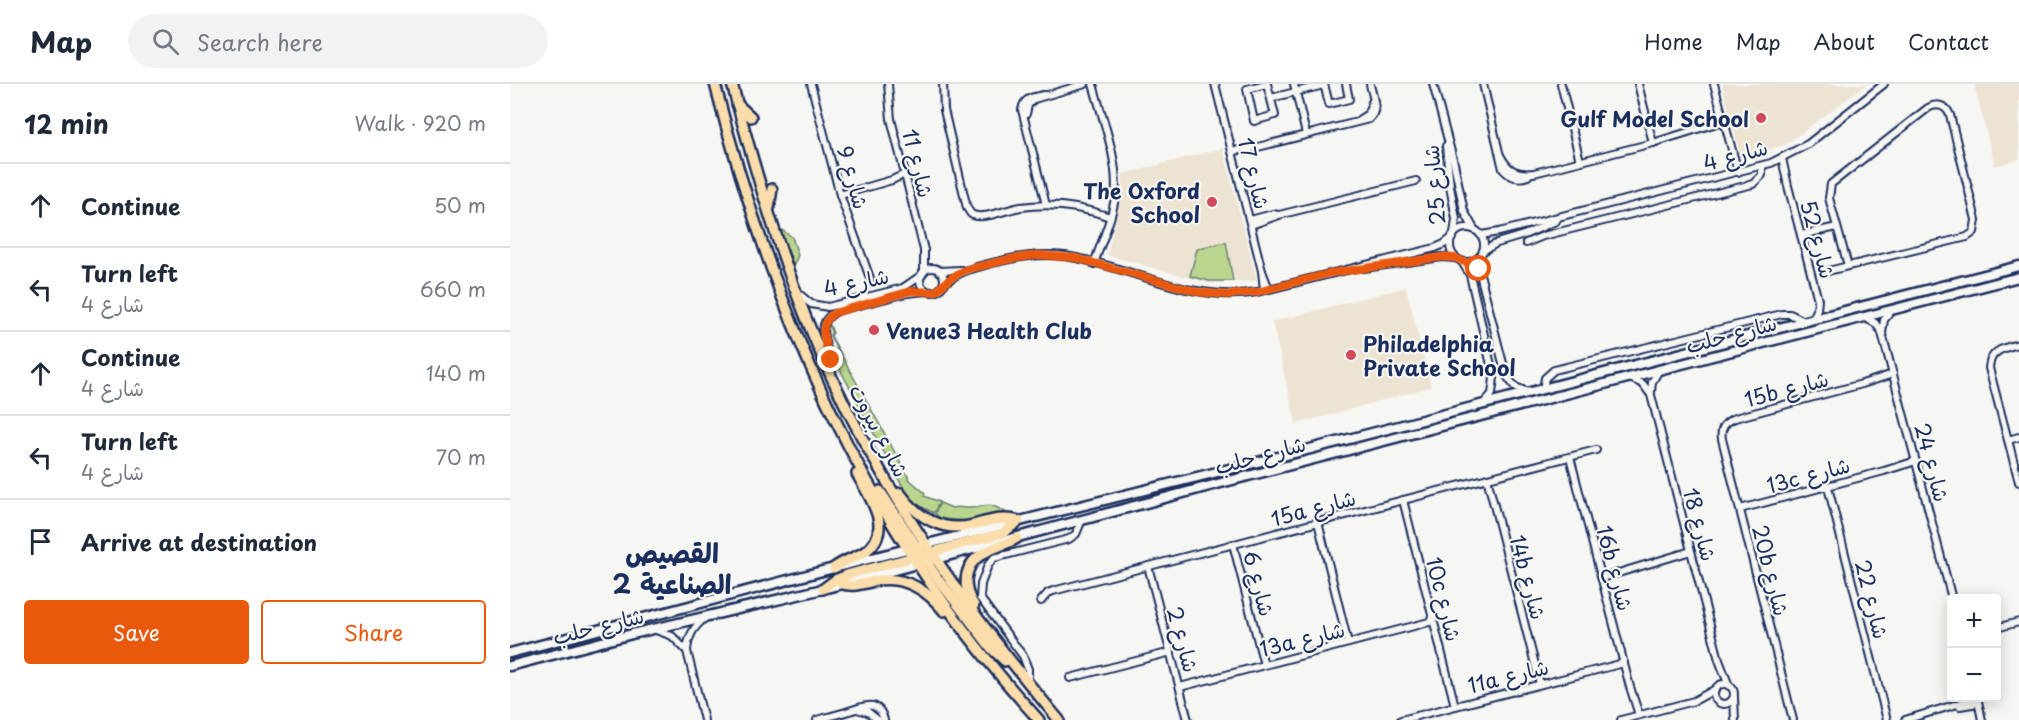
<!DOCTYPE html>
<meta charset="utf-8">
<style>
body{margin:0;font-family:"Playpen Sans","Playpen Sans Arabic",sans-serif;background:#f2f2f3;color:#1f2937}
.controls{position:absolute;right:18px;bottom:18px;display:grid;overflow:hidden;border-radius:6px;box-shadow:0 3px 15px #0003}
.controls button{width:54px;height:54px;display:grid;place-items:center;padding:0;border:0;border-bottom:2px solid #e0e1e3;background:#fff;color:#1f2937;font:30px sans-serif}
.stop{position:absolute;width:18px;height:18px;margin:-14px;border:4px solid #ea580c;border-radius:50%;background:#fff}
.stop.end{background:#ea580c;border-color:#fff;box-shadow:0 2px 6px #0008}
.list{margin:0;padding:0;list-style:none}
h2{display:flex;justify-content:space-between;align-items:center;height:78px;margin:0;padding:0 24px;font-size:26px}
h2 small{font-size:20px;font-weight:400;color:#747a83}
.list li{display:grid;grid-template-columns:39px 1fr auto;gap:18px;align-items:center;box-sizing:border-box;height:84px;padding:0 24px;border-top:2px solid #e0e1e3}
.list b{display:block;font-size:22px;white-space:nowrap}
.list p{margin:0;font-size:20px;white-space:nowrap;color:#747a83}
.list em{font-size:20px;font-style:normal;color:#747a83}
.actions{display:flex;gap:12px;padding:18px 24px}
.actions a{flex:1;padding:14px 0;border:2px solid #ea580c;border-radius:6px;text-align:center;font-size:21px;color:#ea580c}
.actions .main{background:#ea580c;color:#fff}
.icon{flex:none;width:33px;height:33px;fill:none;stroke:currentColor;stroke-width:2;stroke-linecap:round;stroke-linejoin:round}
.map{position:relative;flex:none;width:1509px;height:636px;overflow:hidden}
header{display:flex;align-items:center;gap:36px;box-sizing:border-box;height:84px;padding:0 30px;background:#fff;border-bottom:2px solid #e0e1e3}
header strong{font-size:28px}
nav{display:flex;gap:33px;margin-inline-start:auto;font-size:21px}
.search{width:420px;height:54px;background:#f2f2f3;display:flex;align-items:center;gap:15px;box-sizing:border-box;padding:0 21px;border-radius:33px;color:#747a83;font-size:22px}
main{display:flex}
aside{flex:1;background:#fff}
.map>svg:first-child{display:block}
.built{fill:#ede3d3}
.green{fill:#bad68e;stroke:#6a8276;stroke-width:1.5}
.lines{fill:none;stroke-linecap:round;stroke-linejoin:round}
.street-casing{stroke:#1b2f5e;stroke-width:10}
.secondary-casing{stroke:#1b2f5e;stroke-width:13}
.primary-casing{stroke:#1b2f5e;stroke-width:14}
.street{stroke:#f6f6f2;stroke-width:6}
.secondary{stroke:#f6f6f2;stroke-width:8}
.primary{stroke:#faddab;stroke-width:9}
.route{stroke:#ea580c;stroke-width:8}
.poi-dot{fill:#d1495b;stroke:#f6f6f2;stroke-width:2}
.labels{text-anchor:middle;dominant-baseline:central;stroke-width:4.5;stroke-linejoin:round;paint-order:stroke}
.poi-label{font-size:21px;font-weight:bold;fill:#1b2f5e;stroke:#f6f6f2;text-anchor:end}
.street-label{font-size:21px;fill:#1b2f5e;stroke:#f6f6f2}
.district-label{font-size:27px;font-weight:bold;fill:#1b2f5e;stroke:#f6f6f2}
</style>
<header>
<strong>Map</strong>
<div class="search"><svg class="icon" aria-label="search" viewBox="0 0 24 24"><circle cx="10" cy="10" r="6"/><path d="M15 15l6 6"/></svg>Search here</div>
<nav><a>Home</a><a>Map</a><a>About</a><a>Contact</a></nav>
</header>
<main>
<aside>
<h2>12 min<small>Walk · 920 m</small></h2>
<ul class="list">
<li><svg class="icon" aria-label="ahead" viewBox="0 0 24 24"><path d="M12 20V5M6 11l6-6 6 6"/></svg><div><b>Continue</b></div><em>50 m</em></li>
<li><svg class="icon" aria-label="left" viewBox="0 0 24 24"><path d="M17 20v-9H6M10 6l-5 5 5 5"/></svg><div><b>Turn left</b><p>شارع 4</p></div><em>660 m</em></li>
<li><svg class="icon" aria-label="ahead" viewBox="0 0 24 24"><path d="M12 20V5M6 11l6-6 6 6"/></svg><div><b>Continue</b><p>شارع 4</p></div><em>140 m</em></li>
<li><svg class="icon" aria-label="left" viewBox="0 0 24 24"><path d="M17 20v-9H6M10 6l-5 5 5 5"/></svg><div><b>Turn left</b><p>شارع 4</p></div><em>70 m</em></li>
<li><svg class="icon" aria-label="arrive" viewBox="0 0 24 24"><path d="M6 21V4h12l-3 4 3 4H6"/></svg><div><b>Arrive at destination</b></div></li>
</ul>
<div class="actions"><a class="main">Save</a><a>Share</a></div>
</aside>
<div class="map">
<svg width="1509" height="636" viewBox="0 0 1509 636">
<rect width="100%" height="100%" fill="#f6f6f2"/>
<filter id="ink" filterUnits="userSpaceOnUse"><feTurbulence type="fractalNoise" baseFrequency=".0167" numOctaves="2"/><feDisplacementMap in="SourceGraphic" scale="12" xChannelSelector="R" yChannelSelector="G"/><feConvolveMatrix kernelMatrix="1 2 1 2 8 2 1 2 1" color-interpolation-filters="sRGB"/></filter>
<g filter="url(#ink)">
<g class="built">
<path d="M1212,0H1357L1275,61L1231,74Z"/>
<path d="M1464,0H1509V75L1485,82Z"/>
<path d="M713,64L747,197L698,199L597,171L613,103V90Z"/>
<path d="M896,203L921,303L786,340L762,238Z"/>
</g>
<g class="green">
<path d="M272,146L282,153L288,171L284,181L269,147Z"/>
<path d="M716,158L723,197H699L680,192L687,165Z"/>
<path d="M319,239L323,249L321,252L400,396L415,409L414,412L429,418L424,429L404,419L390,398L355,333L351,328L346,315L327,280L332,276L320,252L321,248Z"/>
<path d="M430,419L442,424C448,422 451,424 458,424C480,424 473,415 497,429L463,437L431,435L425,429Z"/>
</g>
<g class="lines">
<g class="street-casing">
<g id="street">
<path d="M301,0L330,111L360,194"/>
<path d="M378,0L381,35L414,166V188"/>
<path d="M433,0L434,26L457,124L461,130C472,137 497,125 511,123C540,119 572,123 600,133"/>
<path d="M583,0C592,34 610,79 605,113C602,137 591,158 584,180"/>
<path d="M705,0L752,187L759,205"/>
<path d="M756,0L737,5L744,37L765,31L757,0"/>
<path d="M784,0L796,50"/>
<path d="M814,0L819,20L839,15L836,0"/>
<path d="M923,0L944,79L954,127L964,145"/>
<path d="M973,0L993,85C1000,93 1007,96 1018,92"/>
<path d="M1051,0L1070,77"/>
<path d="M1128,0L1143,59"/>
<path d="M1204,0L1228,88"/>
<path d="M534,11C524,13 514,13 512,26L536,121"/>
<path d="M761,14L814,1"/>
<path d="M516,30L518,21L524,15L575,0"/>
<path d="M850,35L858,30L862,18"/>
<path d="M936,62L940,102L946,135L944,150"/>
<path d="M722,67L740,65L859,35C870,25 862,13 860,0"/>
<path d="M990,71C998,87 1007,91 1024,89L1143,59L1213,37"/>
<path d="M1272,74L1278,102L1308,216L1307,226L1303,235"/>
<path d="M330,111L382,96L395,90"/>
<path d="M740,136L763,130L768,131"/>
<path d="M741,141L769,131L906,97"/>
<circle cx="957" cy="161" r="17"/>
<path d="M971,151L989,148L1261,79L1298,60L1374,0"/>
<path d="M1291,151L1327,143"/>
<path d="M1016,159L1033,152L1243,100L1252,91V82"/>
<path d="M973,167L987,159L1014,151L1046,137"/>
<path d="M969,174L970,190L996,291L1005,303L1018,308"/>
<path d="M952,178L960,191L984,294L982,310L974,319"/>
<path d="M854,184L932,173L945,174"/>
<circle cx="422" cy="196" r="12"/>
<path d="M429,187L451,186"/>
<path d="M752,187L754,206"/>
<path d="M1314,188L1457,153L1464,148L1466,136L1440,31C1436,21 1427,19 1418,24L1321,100L1319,114L1338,182"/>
<path d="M433,201C448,187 464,184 482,179C507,173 530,169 555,172C619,181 680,220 747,208L925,164L934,160L942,154"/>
<path d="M288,209L301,220L318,223L393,204L412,191"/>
<path d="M1381,227L1374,236L1372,249L1442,515"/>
<path d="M1354,233L1365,239L1372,248"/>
<path d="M1509,260C1494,264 1480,266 1479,284L1509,398"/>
<path d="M322,289C322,266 298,240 329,226L397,209L416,207"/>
<path d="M1120,294L1133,300L1141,311L1209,576L1219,602"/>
<path d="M1033,305L1035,294L1044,286L1272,230H1280L1294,237"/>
<path d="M1141,308L1142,298L1149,286"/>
<path d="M1498,356L1509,353"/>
<path d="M1060,373L1120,603L1129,631"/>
<path d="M977,394L1030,600"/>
<path d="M1318,403L1377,636"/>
<path d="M893,416L945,622"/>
<path d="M1230,425L1374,387L1406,377"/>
<path d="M808,438L838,559"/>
<path d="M723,460L754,581"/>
<path d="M638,482L678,636"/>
<path d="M1092,494L1181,467"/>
<path d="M531,517L538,509L543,507L1086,366"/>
<path d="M1486,544L1509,538"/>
<path d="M146,546L162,552L176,566"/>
<path d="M560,594L661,568"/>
<path d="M518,599V585L513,572L470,514L471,500L478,481L484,474L559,455L566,450L571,438"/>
<circle cx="1214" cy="610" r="10"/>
<path d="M670,603L923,537"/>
<path d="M1224,613L1225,636"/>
<path d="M1468,617L1472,636"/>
<path d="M1450,622L1468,619"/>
<path d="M347,625L358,628L368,636"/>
<path d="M194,636L177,567C178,553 183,543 195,534"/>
<path d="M307,636C318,633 329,630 339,627C354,623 368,614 374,636"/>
<path d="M891,636L1114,579"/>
<path d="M1111,636L1184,617L1204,606"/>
<path d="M1283,636L1212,355C1210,344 1215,338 1225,334L1352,300L1383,290"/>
<path d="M1395,636L1467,614"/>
</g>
</g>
<g class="secondary-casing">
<g id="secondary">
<path d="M0,569L385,468L800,365L1509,182"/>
<path d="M0,582L122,550L313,505L711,399L1509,193"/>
</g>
</g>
<g class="primary-casing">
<g id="primary">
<path d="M205,0C266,239 361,453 529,636"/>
<path d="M222,0C248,98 278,200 321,292C379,417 460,531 549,636"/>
<path d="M227,20L241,33"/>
<path d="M259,124L262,105"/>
<path d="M370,407L428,495L482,565L495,577"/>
<path d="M324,484C333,477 343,474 353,469C386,448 360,414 347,390"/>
<path d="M332,500C343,503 352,500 364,497C393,491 416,505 434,527"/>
<path d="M313,505L325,496L340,490L493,449L509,437C493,432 479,437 463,441C432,449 407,433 390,409"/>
<path d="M464,521C452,504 453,482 472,470C483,463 496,461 507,454"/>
</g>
</g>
<use href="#street" class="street"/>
<use href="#secondary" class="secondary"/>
<use href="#primary" class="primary"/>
</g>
</g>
<g class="lines" filter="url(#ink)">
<path class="route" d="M321,276C315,258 306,242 324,229L401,207L425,208L441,194L455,186L500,175L529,171L566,174L688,208L718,211L747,208L821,189L932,173L945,174L957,179L969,174V185"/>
</g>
<g class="poi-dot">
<circle cx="1251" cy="34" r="6"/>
<circle cx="702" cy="118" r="6"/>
<circle cx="364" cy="246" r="6"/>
<circle cx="841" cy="271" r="6"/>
</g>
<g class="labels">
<g class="poi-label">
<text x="1239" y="34">Gulf Model School</text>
<text x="690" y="106">The Oxford<tspan x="690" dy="24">School</tspan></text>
<text x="376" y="246" text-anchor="start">Venue3 Health Club</text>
<text x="853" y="259" text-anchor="start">Philadelphia<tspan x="853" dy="24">Private School</tspan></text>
</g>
<g class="street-label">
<text transform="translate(1225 70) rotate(-15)">شارع 4</text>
<text transform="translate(409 79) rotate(76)">شارع 11</text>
<text transform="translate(745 89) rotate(76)">شارع 17</text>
<text transform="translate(344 93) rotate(74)">شارع 9</text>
<text transform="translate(923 101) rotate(-95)">شارع 25</text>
<text transform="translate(1309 155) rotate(75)">شارع 52</text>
<text transform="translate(346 197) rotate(-12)">شارع 4</text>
<text transform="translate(1221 249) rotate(-15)">شارع حلب</text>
<text transform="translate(1276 304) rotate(-15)">15b شارع</text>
<text transform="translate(370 346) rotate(62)">شارع بيروت</text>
<text transform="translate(750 370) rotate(-15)">شارع حلب</text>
<text transform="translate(1423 378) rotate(75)">شارع 24</text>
<text transform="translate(1298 390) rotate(-15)">13c شارع</text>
<text transform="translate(803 423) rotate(-15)">15a شارع</text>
<text transform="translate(1191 440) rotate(75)">شارع 18</text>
<text transform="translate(1106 484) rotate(75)">16b شارع</text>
<text transform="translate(1262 486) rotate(76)">20b شارع</text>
<text transform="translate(1019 493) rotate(75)">14b شارع</text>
<text transform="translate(750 499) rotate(75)">شارع 6</text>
<text transform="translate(935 515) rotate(76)">10c شارع</text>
<text transform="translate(1363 515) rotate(76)">شارع 22</text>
<text transform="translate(88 541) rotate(-14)">شارع حلب</text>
<text transform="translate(792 554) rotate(-14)">13a شارع</text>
<text transform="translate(674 555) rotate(75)">شارع 2</text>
<text transform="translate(998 591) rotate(-14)">11a شارع</text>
</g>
<g class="district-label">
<text x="162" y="467">القصيص<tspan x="162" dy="31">الصناعية 2</tspan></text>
</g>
</g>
</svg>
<div class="controls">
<button>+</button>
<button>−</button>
</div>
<div class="stop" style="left:969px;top:185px"></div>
<div class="stop end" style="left:321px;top:276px"></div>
</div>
</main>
